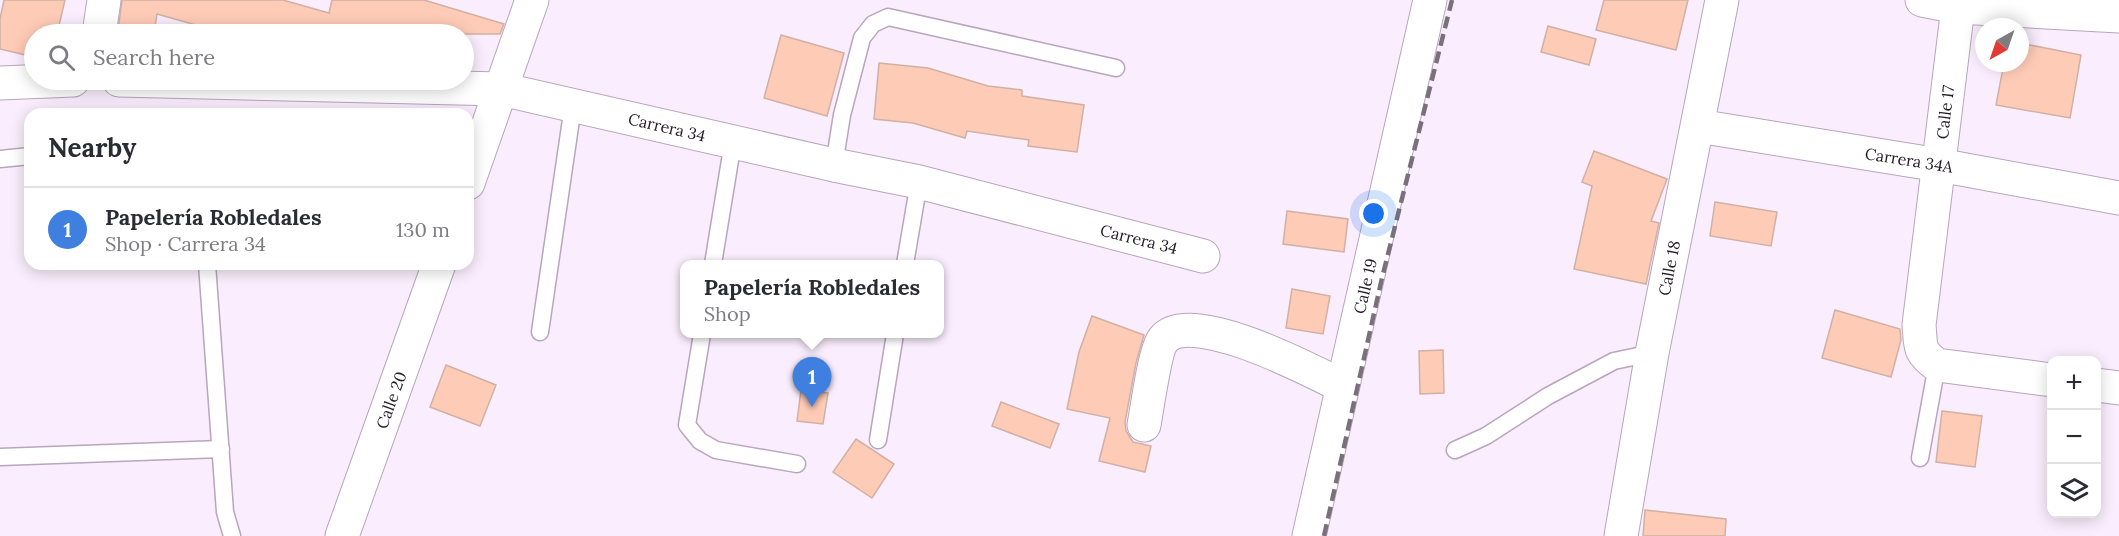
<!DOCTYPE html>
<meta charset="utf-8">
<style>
body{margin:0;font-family:Lora,serif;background:#f2f2f3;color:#2b2b33}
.controls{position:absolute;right:18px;bottom:18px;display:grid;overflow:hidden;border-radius:12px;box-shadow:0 3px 15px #0003}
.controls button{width:54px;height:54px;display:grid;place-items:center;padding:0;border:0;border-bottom:2px solid #e1e1e2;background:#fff;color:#2b2b33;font:30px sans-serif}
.compass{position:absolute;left:1975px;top:18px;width:54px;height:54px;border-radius:50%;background:#fff;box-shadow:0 3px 15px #0003;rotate:220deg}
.you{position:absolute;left:1374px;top:214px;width:21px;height:21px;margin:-15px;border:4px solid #fff;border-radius:50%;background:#1a73e8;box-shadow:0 0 0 9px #1a73e833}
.badge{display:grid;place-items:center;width:39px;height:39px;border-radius:50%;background:#d93025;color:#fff;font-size:20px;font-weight:700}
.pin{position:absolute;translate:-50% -50px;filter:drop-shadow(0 2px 3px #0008)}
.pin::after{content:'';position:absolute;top:32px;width:21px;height:18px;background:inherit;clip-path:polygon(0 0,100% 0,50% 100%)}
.popup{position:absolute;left:680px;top:260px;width:264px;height:78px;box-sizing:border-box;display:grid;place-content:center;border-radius:12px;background:#fff;filter:drop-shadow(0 2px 4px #0005);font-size:20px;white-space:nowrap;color:#7c7c81}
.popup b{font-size:22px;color:#2b2b33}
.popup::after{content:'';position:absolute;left:50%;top:100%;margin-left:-12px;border:12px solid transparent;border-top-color:#fff}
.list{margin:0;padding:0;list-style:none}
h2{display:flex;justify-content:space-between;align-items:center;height:78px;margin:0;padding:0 24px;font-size:26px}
h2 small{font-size:20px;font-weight:400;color:#7c7c81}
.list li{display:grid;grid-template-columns:39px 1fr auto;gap:18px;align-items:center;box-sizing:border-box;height:84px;padding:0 24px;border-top:2px solid #e1e1e2}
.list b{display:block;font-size:22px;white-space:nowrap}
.list p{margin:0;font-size:20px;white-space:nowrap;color:#7c7c81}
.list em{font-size:20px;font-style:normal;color:#7c7c81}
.icon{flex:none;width:33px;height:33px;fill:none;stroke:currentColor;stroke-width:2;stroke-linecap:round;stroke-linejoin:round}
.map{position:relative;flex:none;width:2119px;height:536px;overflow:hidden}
.search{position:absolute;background:#fff;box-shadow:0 3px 15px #0003;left:24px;top:24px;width:450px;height:66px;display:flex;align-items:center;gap:15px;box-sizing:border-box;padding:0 21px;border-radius:33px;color:#7c7c81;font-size:22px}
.panel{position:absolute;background:#fff;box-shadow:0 3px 15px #0003;left:24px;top:108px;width:450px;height:162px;border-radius:18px}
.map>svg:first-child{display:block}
.building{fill:#fecbb7;stroke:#d0b1a4;stroke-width:1.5}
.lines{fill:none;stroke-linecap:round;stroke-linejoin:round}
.service-casing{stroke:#b9a5be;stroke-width:19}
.minor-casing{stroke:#b9a5be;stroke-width:35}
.service{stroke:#fff;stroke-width:16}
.minor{stroke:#fff;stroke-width:33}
.rail{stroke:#7a707c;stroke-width:4.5;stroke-dasharray:12 6;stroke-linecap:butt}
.labels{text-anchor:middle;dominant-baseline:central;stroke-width:4.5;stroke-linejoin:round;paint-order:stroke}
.street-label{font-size:16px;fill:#241d26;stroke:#fff}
</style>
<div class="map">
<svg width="2119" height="536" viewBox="0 0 2119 536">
<rect width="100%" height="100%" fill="#faedfd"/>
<g class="building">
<path d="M4,0H65L57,34H34V57L0,49V19Z"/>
<path d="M122,0H283L329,13L332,0H424L504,24L500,34H216L217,31L157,14L154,34H141L118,31Z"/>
<path d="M1604,0H1688L1676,50L1596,30Z"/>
<path d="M1548,26L1596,39L1589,65L1541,52Z"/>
<path d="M781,35L844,53L827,116L764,98Z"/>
<path d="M2020,43L2081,55L2070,118L1996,105L2004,63H2020Z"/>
<path d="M879,63L928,68L988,86L1022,90V96L1084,105L1077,152L1028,146L1029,140L967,131L965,138L913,123L874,119Z"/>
<path d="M1594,151L1667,179L1651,221L1659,223L1646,284L1574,269L1592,186L1582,182Z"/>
<path d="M1715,202L1777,212L1771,246L1710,236Z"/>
<path d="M1287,211L1348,219L1344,252L1283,244Z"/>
<path d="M1292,289L1330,296L1323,334L1286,328Z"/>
<path d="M1835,310L1900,329L1901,340L1891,377L1822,358Z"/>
<path d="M1092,316L1144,335L1136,363L1125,422L1126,431L1133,442L1151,446L1145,472L1099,461L1110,418L1067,409L1079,352Z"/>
<path d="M1443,350L1444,393L1420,394L1419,351Z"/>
<path d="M446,365L496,385L480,426L430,407Z"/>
<path d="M801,390L828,393L823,424L797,421Z"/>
<path d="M1001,402L1059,424L1050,448L992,426Z"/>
<path d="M1942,411L1982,416L1975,467L1936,462Z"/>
<path d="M856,439L894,464L872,498L833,472Z"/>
<path d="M1645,510L1726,519L1725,536H1643Z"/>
</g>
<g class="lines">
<g class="service-casing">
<g id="service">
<path d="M0,159L30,156"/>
<path d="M834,165L842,115L862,38L873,24L888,17L1116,68"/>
<path d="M207,264L225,512L232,536"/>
<path d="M713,264L733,142"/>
<path d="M905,264L919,182"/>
<path d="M540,332L573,106"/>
<path d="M702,334L687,425L700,441L716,450L797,464"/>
<path d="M878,440L895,334"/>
<path d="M1455,450L1486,436L1548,396L1614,361L1652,353"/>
<path d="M0,457L221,449"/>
<path d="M1920,458L1937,365"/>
</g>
</g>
<g class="minor-casing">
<g id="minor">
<path d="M1922,0L1958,7L2119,16"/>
<path d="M1958,7L1919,325C1921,347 1918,351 1937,365L2052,380"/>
<path d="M99,34L104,0"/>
<path d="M119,80L501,89L834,165L919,182L1203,256"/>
<path d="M0,83L73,80"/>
<path d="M1698,126L1939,165L2119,198"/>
<path d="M468,183L532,0"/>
<path d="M2096,385L2119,388"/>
<path d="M1144,425C1147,409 1155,350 1163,340C1189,306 1312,371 1342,386"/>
<path d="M342,536L439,264"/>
<path d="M1309,536L1430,0"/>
<path d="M1621,536L1652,353L1722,0"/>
</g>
</g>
<use href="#service" class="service"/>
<use href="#minor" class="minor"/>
<path class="rail" d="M1324,536L1382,278L1452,0"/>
</g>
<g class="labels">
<g class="street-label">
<text transform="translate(1945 112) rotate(-83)">Calle 17</text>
<text transform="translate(667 127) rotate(13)">Carrera 34</text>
<text transform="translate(1909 160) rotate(9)">Carrera 34A</text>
<text transform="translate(1139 239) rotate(14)">Carrera 34</text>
<text transform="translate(1669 268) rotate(-79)">Calle 18</text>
<text transform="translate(1365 286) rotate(-77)">Calle 19</text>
<text transform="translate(391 400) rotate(-70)">Calle 20</text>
</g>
</g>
</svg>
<div class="controls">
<button>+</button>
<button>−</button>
<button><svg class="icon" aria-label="layers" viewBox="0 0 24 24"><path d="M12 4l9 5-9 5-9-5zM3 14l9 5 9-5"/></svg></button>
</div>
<svg class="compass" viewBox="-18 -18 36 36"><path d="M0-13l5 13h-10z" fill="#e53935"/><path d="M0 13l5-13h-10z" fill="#7c7c81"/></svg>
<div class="you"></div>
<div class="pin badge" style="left:812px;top:407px;background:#3f7fe0">1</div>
<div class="popup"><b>Papelería Robledales</b>Shop</div>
<div class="search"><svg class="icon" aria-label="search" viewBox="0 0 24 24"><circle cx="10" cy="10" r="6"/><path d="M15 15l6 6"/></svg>Search here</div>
<section class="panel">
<h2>Nearby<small></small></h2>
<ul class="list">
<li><span class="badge" style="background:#3f7fe0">1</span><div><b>Papelería Robledales</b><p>Shop · Carrera 34</p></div><em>130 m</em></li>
</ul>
</section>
</div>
